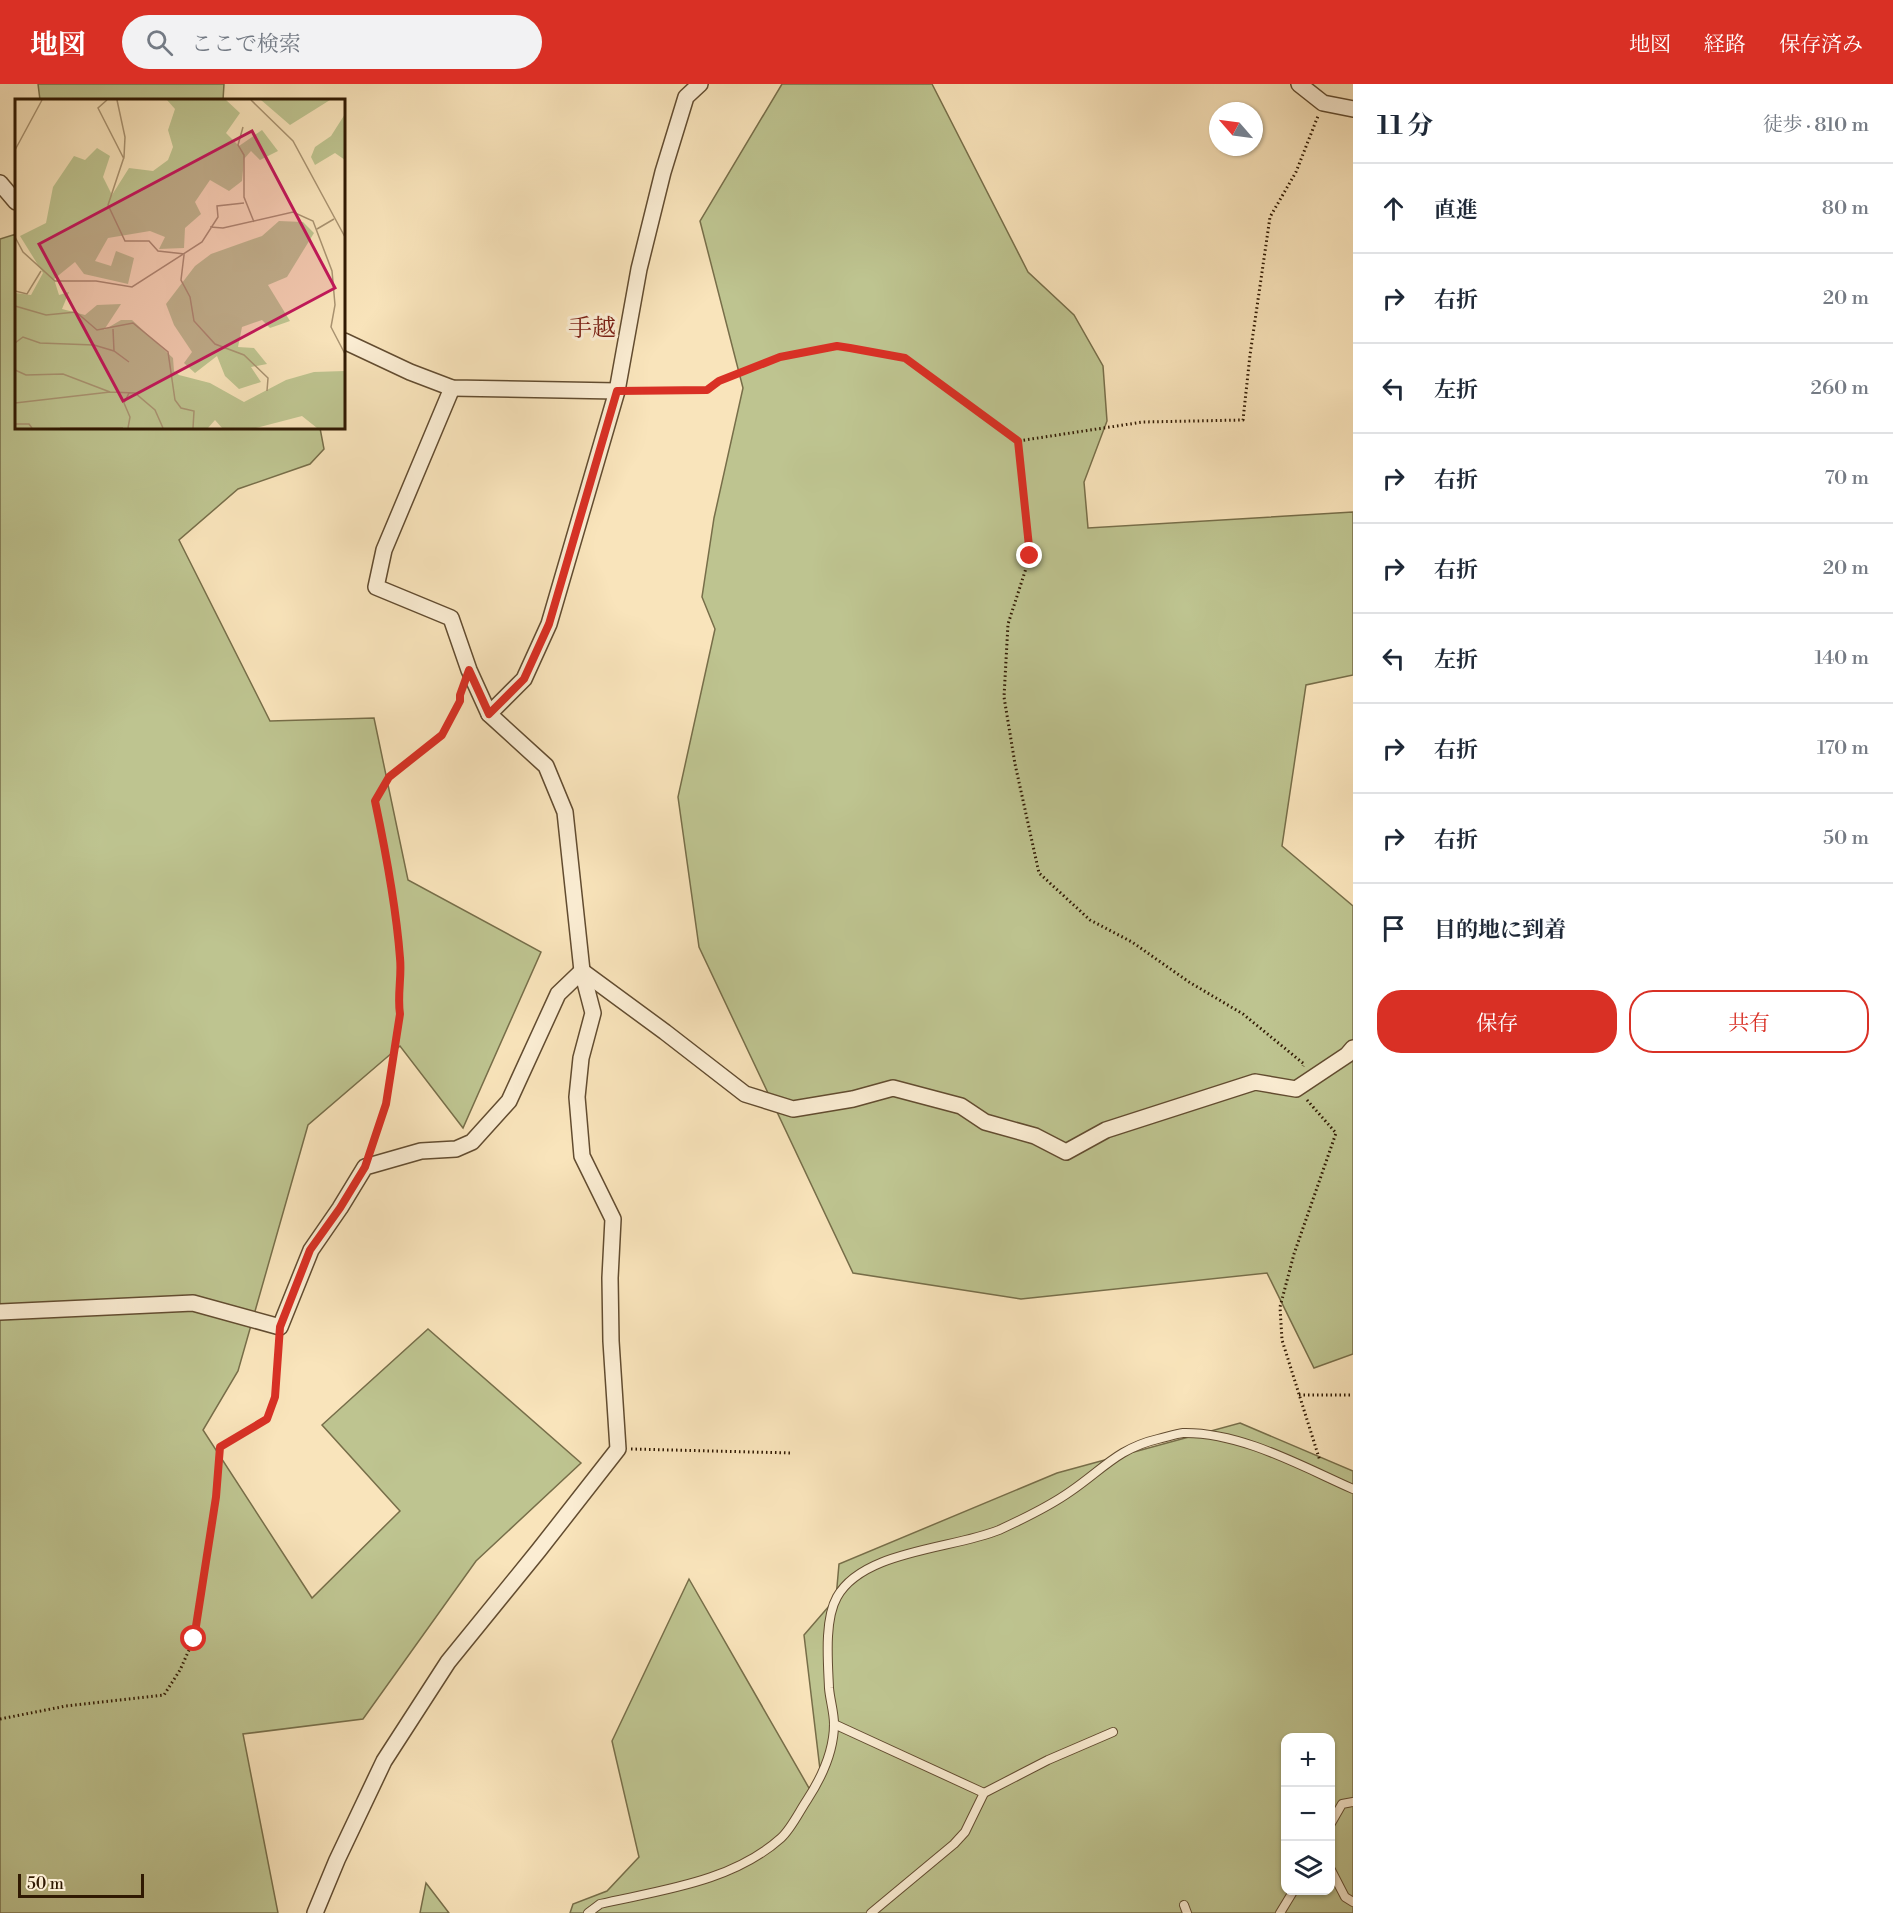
<!DOCTYPE html>
<html lang="ja">
<meta charset="utf-8">
<style>
body{margin:0;font-family:"Libre Bodoni","Noto Serif JP",serif;background:#f2f2f3;color:#1f2937}
.controls{position:absolute;right:18px;bottom:18px;display:grid;overflow:hidden;border-radius:12px;box-shadow:0 2px 4px #0004}
.controls button{width:54px;height:54px;display:grid;place-items:center;padding:0;border:0;border-bottom:2px solid #e0e1e3;background:#fff;color:#1f2937;font:30px sans-serif}
.compass{position:absolute;left:1209px;top:18px;width:54px;height:54px;border-radius:50%;background:#fff;box-shadow:0 2px 4px #0004;rotate:298deg}
.scale{position:absolute;left:18px;bottom:15px;width:126px;box-sizing:border-box;padding-left:6px;border:3px solid #301902;border-top:0;font-size:16px;line-height:21px;white-space:nowrap;color:#301902;-webkit-text-stroke:4px #fbedd3;paint-order:stroke}
.stop{position:absolute;width:18px;height:18px;margin:-14px;border:4px solid #d93025;border-radius:50%;background:#fff}
.stop.end{background:#d93025;border-color:#fff;box-shadow:0 2px 6px #0008}
.list{margin:0;padding:0;list-style:none}
h2{display:flex;justify-content:space-between;align-items:center;height:78px;margin:0;padding:0 24px;font-size:26px}
h2 small{font-size:20px;font-weight:400;color:#747a83}
.list li{display:grid;grid-template-columns:39px 1fr auto;gap:18px;align-items:center;box-sizing:border-box;height:90px;padding:0 24px;border-top:2px solid #e0e1e3}
.list b{display:block;font-size:22px;white-space:nowrap}
.list em{font-size:20px;font-style:normal;color:#747a83}
.actions{display:flex;gap:12px;padding:18px 24px}
.actions a{flex:1;padding:14px 0;border:2px solid #d93025;border-radius:24px;text-align:center;font-size:21px;color:#d93025}
.actions .main{background:#d93025;color:#fff}
.icon{flex:none;width:33px;height:33px;fill:none;stroke:currentColor;stroke-width:2;stroke-linecap:round;stroke-linejoin:round}
.map{position:relative;flex:none;width:1353px;height:1829px;overflow:hidden}
header{display:flex;align-items:center;gap:36px;box-sizing:border-box;height:84px;padding:0 30px;background:#d93025;color:#fff}
header strong{font-size:28px}
nav{display:flex;gap:33px;margin-inline-start:auto;font-size:21px}
.search{width:420px;height:54px;background:#f2f2f3;display:flex;align-items:center;gap:15px;box-sizing:border-box;padding:0 21px;border-radius:33px;color:#747a83;font-size:22px}
main{display:flex}
aside{flex:1;background:#fff}
.map>svg:first-child{display:block}
.green{fill:#bec490;stroke:#776e49;stroke-width:1.5;fill-rule:evenodd}
.lines{fill:none;stroke-linecap:round;stroke-linejoin:round}
.lane-casing{stroke:#624c30;stroke-width:10}
.street-casing{stroke:#624c30;stroke-width:18}
.path{stroke:#301902;stroke-width:3;stroke-dasharray:1.5 3;stroke-linecap:butt}
.lane{stroke:#fbedd3;stroke-width:8}
.street{stroke:#fbedd3;stroke-width:15}
.route{stroke:#d93025;stroke-width:8}
.labels{text-anchor:middle;dominant-baseline:central;stroke-width:6;stroke-linejoin:round;paint-order:stroke}
.quarter-label{font-size:24px;fill:#7a1f14;stroke:#fbedd3}
.inset-road{fill:none;stroke:#a99371;stroke-width:1.5}
.view{fill:#c2185b;fill-opacity:0.15;stroke:#c2185b;stroke-width:3}
.inset-edge{fill:none;stroke:#301902;stroke-width:3}
</style>
<header>
<strong>地図</strong>
<div class="search"><svg class="icon" aria-label="search" viewBox="0 0 24 24"><circle cx="10" cy="10" r="6"/><path d="M15 15l6 6"/></svg>ここで検索</div>
<nav><a>地図</a><a>経路</a><a>保存済み</a></nav>
</header>
<main>
<div class="map">
<svg width="1353" height="1829" viewBox="0 0 1353 1829">
<rect width="100%" height="100%" fill="#f9e4bb"/>
<filter id="stains"><feTurbulence type="fractalNoise" baseFrequency=".00333" numOctaves="4"/><feColorMatrix values="0 0 0 0 .2 0 0 0 0 .09 0 0 0 0 .02 0 0 0 .5 -.17"/></filter>
<radialGradient id="worn" r=".72"><stop offset=".6" stop-color="#630" stop-opacity="0"/><stop offset="1" stop-color="#630" stop-opacity=".3"/></radialGradient>
<g class="green">
<path d="M38,0H224L223,16H40Z"/>
<path d="M782,0H932L1028,188L1074,231L1103,282L1107,337L1084,398L1088,444L1353,428V591L1306,601L1282,762L1353,822V1270L1314,1284L1267,1189L1021,1215L853,1189L699,863L678,713L715,545L702,513L714,434L743,304L700,137Z"/>
<path d="M16,150V344H320L324,365L310,380L238,405L179,456L270,637L374,634L408,796L541,868L463,1044L400,962L308,1041L238,1287L203,1346L312,1514L400,1427L322,1341L428,1245L581,1379L476,1477L363,1635L243,1650L278,1829H0V155Z"/>
<path d="M1240,1339L1353,1387V1829H570L573,1820L607,1807L639,1773L612,1657L689,1495L809,1704L821,1694L804,1551L836,1514L839,1480L1057,1389ZM1286,1654H1330V1806H1286Z"/>
<path d="M426,1799L449,1829H420Z"/>
</g>
<g class="lines">
<g class="lane-casing">
<g id="lane">
<path d="M834,1640L984,1709"/>
<path d="M1330,1741L1342,1720L1353,1718"/>
<path d="M1330,1784L1345,1813L1353,1818"/>
<path d="M1184,1821L1187,1829"/>
<path d="M588,1829L600,1820C661,1806 732,1798 781,1754C791,1745 799,1728 807,1716C822,1693 834,1668 834,1640C834,1628 830,1616 829,1604C828,1579 824,1536 837,1513C863,1466 953,1465 999,1446C1023,1435 1050,1422 1071,1407C1103,1385 1119,1364 1158,1355C1167,1353 1175,1350 1183,1349C1241,1348 1301,1382 1353,1405"/>
<path d="M871,1829L954,1760L965,1748L984,1709L1048,1676L1113,1648"/>
<path d="M1280,1829L1294,1806"/>
</g>
</g>
<g class="street-casing">
<g id="street">
<path d="M1299,0L1323,19L1353,25"/>
<path d="M0,99L16,118"/>
<path d="M344,257L410,288L452,304L617,307"/>
<path d="M489,630L524,595L549,540L617,307L639,185L663,88L686,13L700,0"/>
<path d="M582,887L665,948L745,1010L793,1025L853,1015L893,1004L961,1022L985,1038L1035,1052L1066,1068L1106,1046L1255,998L1296,1005L1347,971L1353,964"/>
<path d="M0,1228L193,1219L280,1243L311,1166L340,1124L365,1083L421,1067L456,1065L472,1058L509,1017L558,910L582,887"/>
<path d="M315,1829L337,1776L384,1677L448,1578L539,1466L618,1365L611,1257L610,1194L613,1135L582,1072L577,1013L581,974L593,929L582,887L565,728L546,682L489,630L469,586L451,534L376,503L384,466L452,304"/>
</g>
</g>
<g class="path">
<path d="M633,307L707,306L719,297L780,273L837,262L850,264L905,274L1018,357L1143,338L1243,336L1250,271L1270,133L1296,88L1318,32"/>
<path d="M1018,357L1030,472L1008,540L1004,613L1015,680L1039,789L1090,836L1132,858L1189,898L1243,930L1304,980L1303,982"/>
<path d="M1307,1016L1336,1049L1294,1170L1280,1223L1282,1256L1320,1377"/>
<path d="M371,1064L386,1020L400,930C397,911 402,893 400,874C396,821 386,769 375,717L389,693L442,651L460,617L461,607"/>
<path d="M1299,1311H1353"/>
<path d="M631,1365L792,1369"/>
<path d="M0,1635L66,1622L164,1611L180,1586L194,1555L216,1413L220,1363L266,1335L275,1313L279,1257"/>
</g>
<use href="#lane" class="lane"/>
<use href="#street" class="street"/>
</g>
<g class="lines">
<path class="route" d="M194,1555L216,1413L220,1363L267,1335L275,1313L280,1243L310,1166L340,1124L365,1083L386,1020L400,930C397,911 402,893 400,874C396,821 386,769 375,717L389,693L442,651L460,617V611L469,586L489,630L524,595L549,540L617,307L707,306L719,297L780,273L837,262L850,264L905,274L1018,357L1030,472"/>
</g>
<g class="labels">
<g class="quarter-label">
<text x="592" y="245">手越</text>
</g>
</g>
<g transform="translate(15 15)">
<rect width="330" height="330" fill="#f9e4bb"/>
<path d="M152,1H211L225,14L211,34L224,47L247,31L263,52L245,61L236,52L229,60L227,82L214,92L195,81L180,103L186,115L170,129L169,149L144,150L150,138L135,132L93,139L80,162L96,167L101,152L119,159L113,185L69,175L60,163L39,180L44,196L54,193L47,210L70,216L82,206L106,205L89,231L106,221H117L158,259L159,272L164,276L195,284L229,303L271,281L299,273L330,272V329H302L287,317L241,329H207L200,321L193,329H0V194L16,196L28,174L5,137L31,124L38,88L59,57L70,61L82,49L95,57L88,78L97,96L114,69L138,72L153,61L158,48L153,31L160,10ZM246,1H315L275,26ZM330,15V61L320,54L300,66L296,58L300,48L316,37ZM264,122L288,123L299,134L272,178L253,186L275,222L255,229L247,221L227,228L223,248L239,249L252,265L236,268L246,283L224,290L210,277L202,257L180,274L169,264L177,253L159,226L151,205L180,167L196,155L247,137Z" fill="#bec490"/>
<path class="inset-road" d="M92,1L83,9L109,60M102,1L110,38L109,58L93,106L110,142H134L143,152L170,155M236,1L278,42L330,138M228,28L223,46L229,56V98L239,123M0,51L27,1M195,128L208,129L278,113L298,122L317,172L320,206L316,228L330,255M302,130L319,120M0,138L8,153L40,182H81L117,188L187,143L203,118L202,107L229,104M169,156L166,181L175,198L179,222L200,245L229,256L253,279L252,292M0,192L12,195L26,172M0,207L31,216L61,213L82,231L118,224L153,253L160,301L166,309L179,312L178,329M98,230L99,252M0,244L8,238L25,244L79,246L99,252L114,263M0,271L11,276L48,275L95,293M0,304L95,293L120,294L140,311L148,329M0,325H14L17,329M45,329H108M113,329L115,318L109,304L114,294"/>
<path class="view" d="M237,32L320,189L108,302L24,145Z"/>
<rect width="330" height="330" class="inset-edge"/>
</g>
<rect width="100%" height="100%" filter="url(#stains)"/>
<rect width="100%" height="100%" fill="url(#worn)"/>
</svg>
<div class="controls">
<button>+</button>
<button>−</button>
<button><svg class="icon" aria-label="layers" viewBox="0 0 24 24"><path d="M12 4l9 5-9 5-9-5zM3 14l9 5 9-5"/></svg></button>
</div>
<svg class="compass" viewBox="-18 -18 36 36"><path d="M0-13l5 13h-10z" fill="#e53935"/><path d="M0 13l5-13h-10z" fill="#747a83"/></svg>
<div class="scale">50 m</div>
<div class="stop" style="left:194px;top:1555px"></div>
<div class="stop end" style="left:1030px;top:472px"></div>
</div>
<aside>
<h2>11 分<small>徒歩 · 810 m</small></h2>
<ul class="list">
<li><svg class="icon" aria-label="ahead" viewBox="0 0 24 24"><path d="M12 20V5M6 11l6-6 6 6"/></svg><div><b>直進</b></div><em>80 m</em></li>
<li><svg class="icon" aria-label="right" viewBox="0 0 24 24"><path d="M7 20v-9h11M14 6l5 5-5 5"/></svg><div><b>右折</b></div><em>20 m</em></li>
<li><svg class="icon" aria-label="left" viewBox="0 0 24 24"><path d="M17 20v-9H6M10 6l-5 5 5 5"/></svg><div><b>左折</b></div><em>260 m</em></li>
<li><svg class="icon" aria-label="right" viewBox="0 0 24 24"><path d="M7 20v-9h11M14 6l5 5-5 5"/></svg><div><b>右折</b></div><em>70 m</em></li>
<li><svg class="icon" aria-label="right" viewBox="0 0 24 24"><path d="M7 20v-9h11M14 6l5 5-5 5"/></svg><div><b>右折</b></div><em>20 m</em></li>
<li><svg class="icon" aria-label="left" viewBox="0 0 24 24"><path d="M17 20v-9H6M10 6l-5 5 5 5"/></svg><div><b>左折</b></div><em>140 m</em></li>
<li><svg class="icon" aria-label="right" viewBox="0 0 24 24"><path d="M7 20v-9h11M14 6l5 5-5 5"/></svg><div><b>右折</b></div><em>170 m</em></li>
<li><svg class="icon" aria-label="right" viewBox="0 0 24 24"><path d="M7 20v-9h11M14 6l5 5-5 5"/></svg><div><b>右折</b></div><em>50 m</em></li>
<li><svg class="icon" aria-label="arrive" viewBox="0 0 24 24"><path d="M6 21V4h12l-3 4 3 4H6"/></svg><div><b>目的地に到着</b></div></li>
</ul>
<div class="actions"><a class="main">保存</a><a>共有</a></div>
</aside>
</main>
